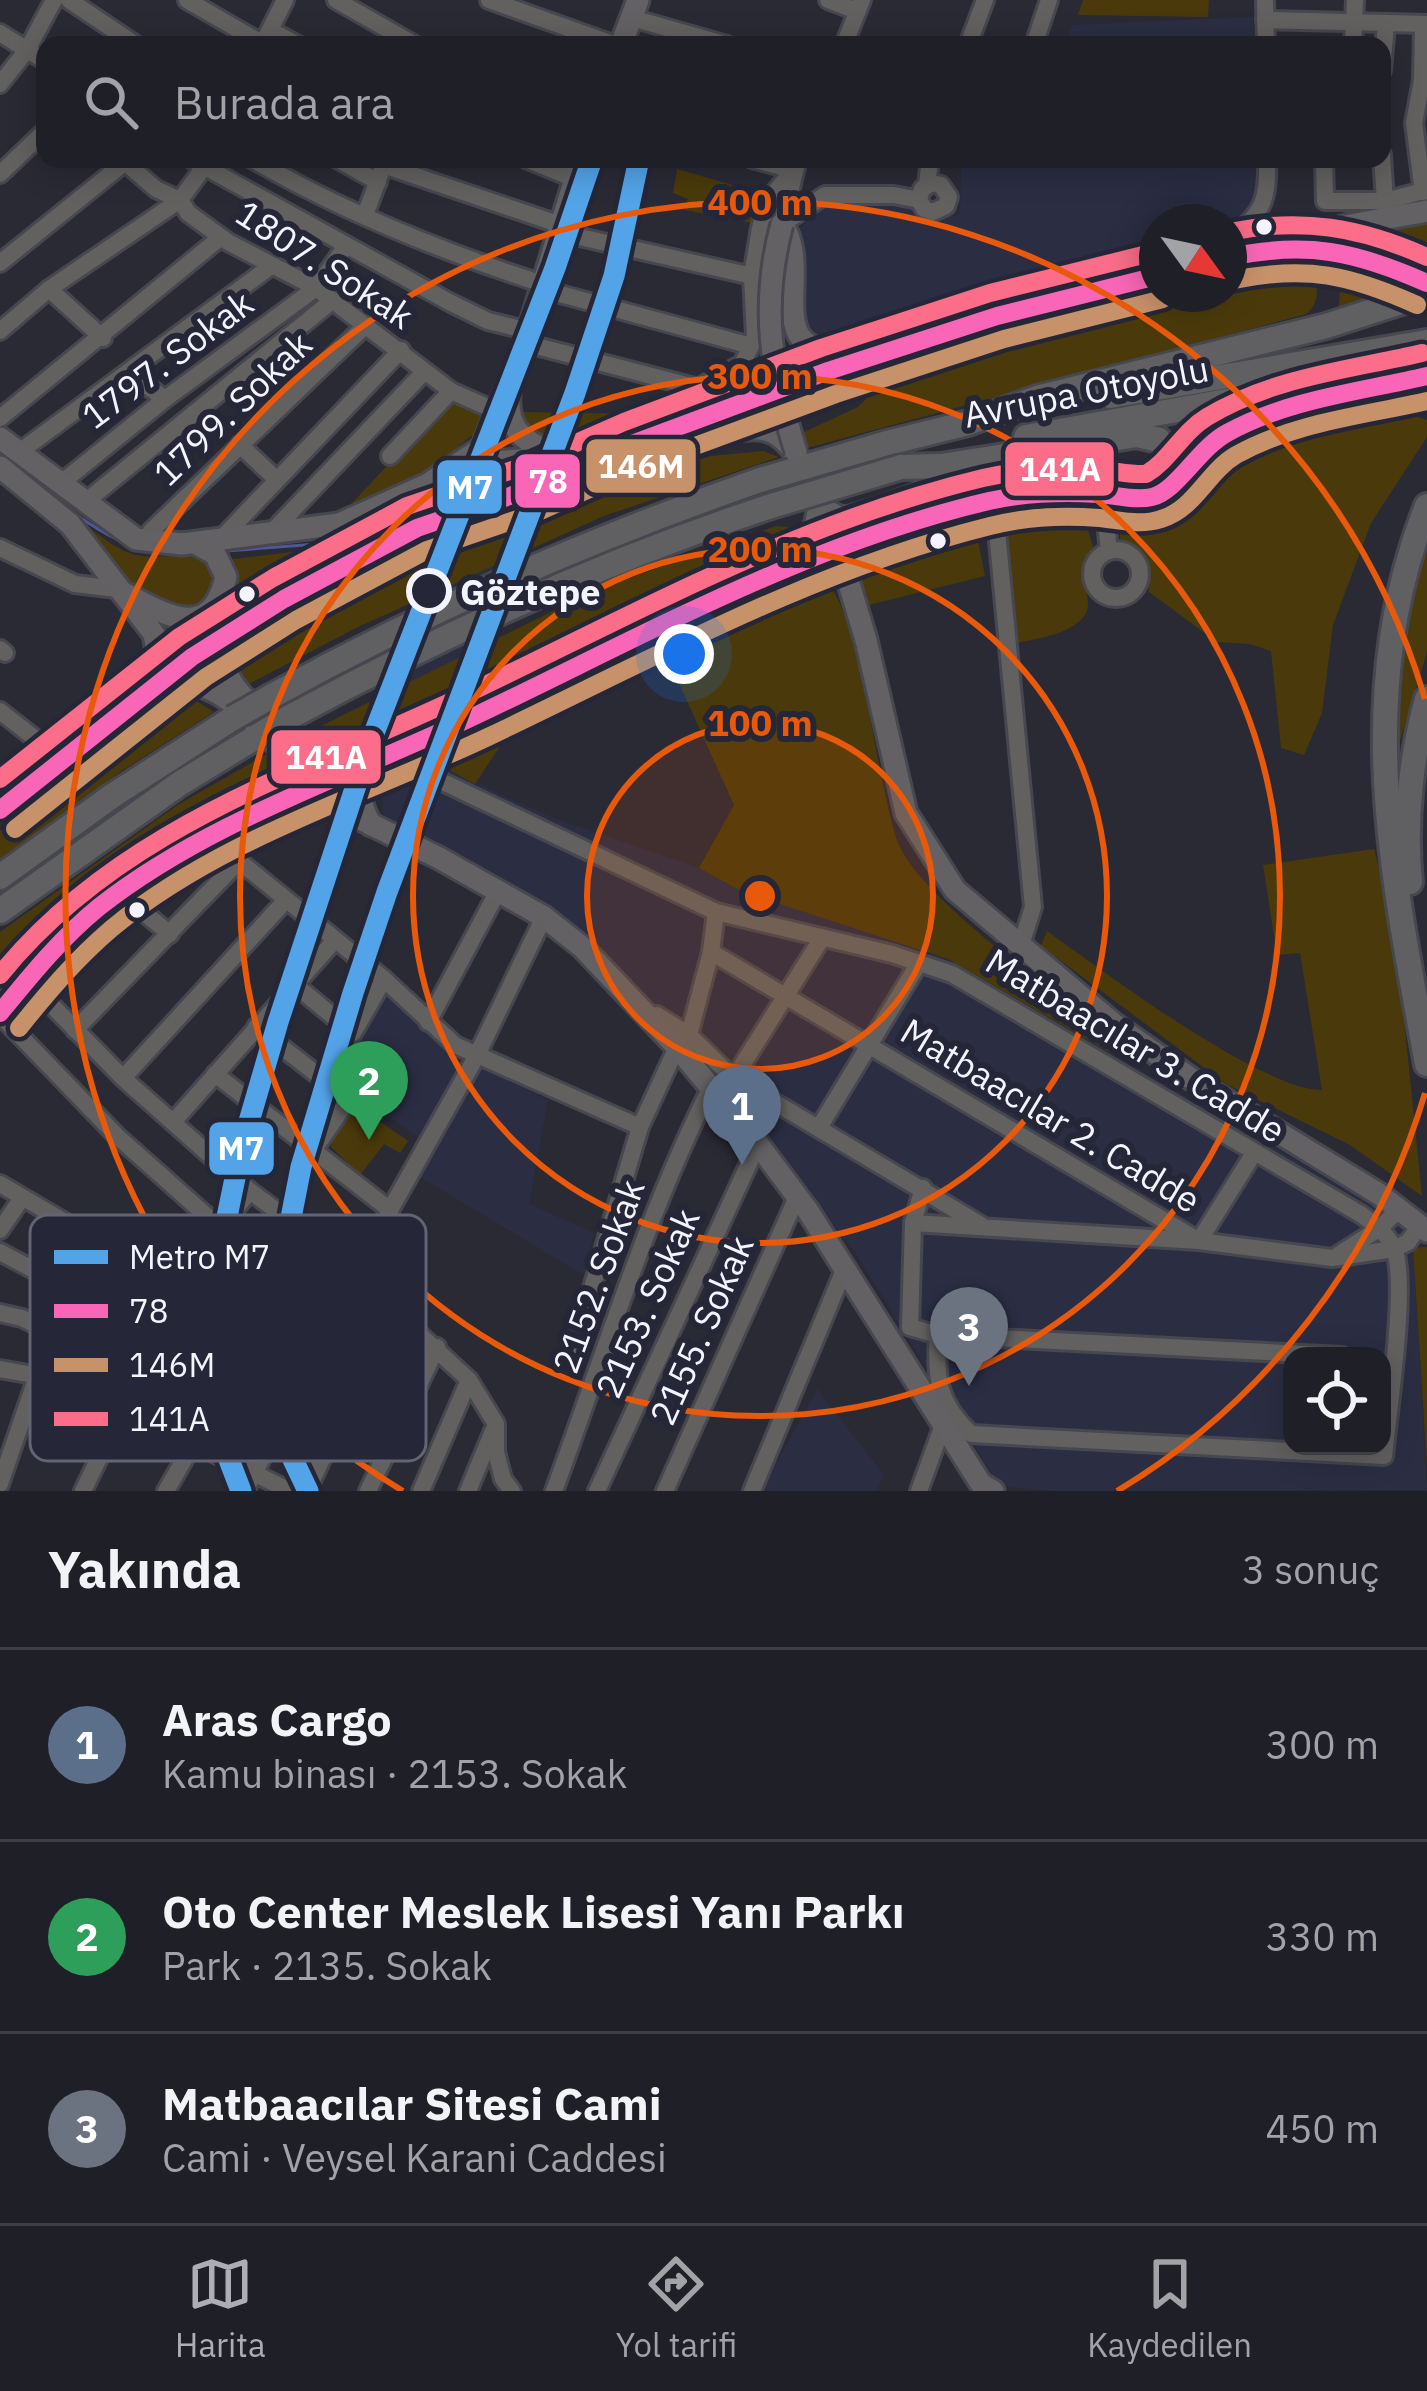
<!DOCTYPE html>
<html lang="tr">
<meta charset="utf-8">
<style>
body{margin:0;font-family:"IBM Plex Sans",sans-serif;background:#2c2d33;color:#f1f3f6}
.controls{position:absolute;right:36px;bottom:36px;display:grid;overflow:hidden;border-radius:24px;box-shadow:0 6px 30px #0003}
.controls button{width:108px;height:108px;display:grid;place-items:center;padding:0;border:0;border-bottom:3px solid #3c3e44;background:#1f2027;color:#f1f3f6;font:60px sans-serif}
.compass{position:absolute;left:1139px;top:204px;width:108px;height:108px;border-radius:50%;background:#1f2027;box-shadow:0 6px 30px #0003;rotate:123deg}
.you{position:absolute;left:684px;top:654px;width:42px;height:42px;margin:-30px;border:9px solid #fff;border-radius:50%;background:#1a73e8;box-shadow:0 0 0 18px #1a73e833}
.badge{display:grid;place-items:center;width:78px;height:78px;border-radius:50%;background:#acadb7;color:#fff;font-size:39px;font-weight:700}
.pin{position:absolute;translate:-50% -99px;filter:drop-shadow(0 3px 6px #0008)}
.pin::after{content:'';position:absolute;top:63px;width:42px;height:36px;background:inherit;clip-path:polygon(0 0,100% 0,50% 100%)}
.list{margin:0;padding:0;list-style:none}
h2{display:flex;justify-content:space-between;align-items:center;height:156px;margin:0;padding:0 48px;font-size:51px}
h2 small{font-size:39px;font-weight:400;color:#a1a3a7}
.list li{display:grid;grid-template-columns:78px 1fr auto;gap:36px;align-items:center;box-sizing:border-box;height:192px;padding:0 48px;border-top:3px solid #3c3e44}
.list b{display:block;font-size:45px;white-space:nowrap}
.list p{margin:0;font-size:39px;white-space:nowrap;color:#a1a3a7}
.list em{font-size:39px;font-style:normal;color:#a1a3a7}
.icon{flex:none;width:66px;height:66px;fill:none;stroke:currentColor;stroke-width:2;stroke-linecap:round;stroke-linejoin:round}
.map{position:relative;flex:none;width:1427px;height:1491px;overflow:hidden}
.search{position:absolute;background:#1f2027;box-shadow:0 6px 30px #0003;left:36px;right:36px;top:36px;height:132px;display:flex;align-items:center;gap:30px;box-sizing:border-box;padding:0 42px;border-radius:24px;color:#a1a3a7;font-size:45px}
.sheet{height:732px;background:#1f2027}
nav{display:flex;justify-content:space-around;align-items:center;box-sizing:border-box;height:168px;border-top:3px solid #3c3e44;background:#1f2027;font-size:33px;color:#a1a3a7}
nav a{display:grid;justify-items:center;gap:6px}
nav .on{color:#acadb7}
.map>svg:first-child{display:block}
.built{fill:#2b2d43;fill-rule:evenodd}
.green{fill:#4a3a0b}
.lines{fill:none;stroke-linecap:round;stroke-linejoin:round}
.stream{stroke:#505698;stroke-width:3}
.minor-casing{stroke:#46474f;stroke-width:22}
.major-casing{stroke:#46474f;stroke-width:27}
.highway-casing{stroke:#46474f;stroke-width:30}
.minor{stroke:#626160;stroke-width:16}
.major{stroke:#636163;stroke-width:21}
.highway{stroke:#606062;stroke-width:24}
.major-bridge-casing{stroke:#46474f;stroke-width:27;stroke-linecap:butt}
.highway-bridge-casing{stroke:#46474f;stroke-width:30;stroke-linecap:butt}
.major-bridge{stroke:#636163;stroke-width:21}
.highway-bridge{stroke:#606062;stroke-width:24}
.bus-1-casing{stroke:#252738;stroke-width:27}
.bus-2-casing{stroke:#252738;stroke-width:27}
.bus-3-casing{stroke:#252738;stroke-width:27}
.bus-1{stroke:#fa66b7;stroke-width:18}
.bus-2{stroke:#c7916a;stroke-width:18}
.bus-3{stroke:#fb6d88;stroke-width:18}
.metro-1-casing{stroke:#252738;stroke-width:30}
.metro-1{stroke:#53a3e8;stroke-width:21}
.ring{fill:none;stroke:#e8590c;stroke-width:6}
.bus-dot{fill:#f3f4fe;stroke:#252738;stroke-width:4.5}
.stop-dot{fill:#252738;stroke:#f3f4fe;stroke-width:6}
.labels{text-anchor:middle;dominant-baseline:central;stroke-width:12;stroke-linejoin:round;paint-order:stroke}
.street-label{font-size:36px;fill:#f3f4fe;stroke:#252738}
.stop-label{font-size:36px;font-weight:bold;fill:#f3f4fe;stroke:#252738;text-anchor:start}
.key{fill:#252738;stroke:#636473;stroke-width:3}
.key-label{font-size:33px;fill:#f3f4fe}
.centre{fill:#e8590c;stroke:#252738;stroke-width:6}
.ring-label{font-size:36px;text-anchor:middle;font-weight:bold;fill:#e8590c;stroke:#252738;stroke-width:12;stroke-linejoin:round;paint-order:stroke}
.line-badge{stroke:#252738;stroke-width:4.5}
.badge-label{font-size:33px;text-anchor:middle;font-weight:bold;fill:#fff}
</style>
<div class="map">
<svg width="1427" height="1491" viewBox="0 0 1427 1491">
<rect width="100%" height="100%" fill="#292a34"/>
<g class="built">
<path d="M1253,17L1254,45H1067L1071,25Z"/>
<path d="M961,159H1257L1259,205L1229,233V222H1157V259L875,334L815,340L800,326L796,284L800,228L827,202L911,205L934,217L960,215Z"/>
<path d="M487,452L541,473L433,755L414,748L428,742L445,696L409,681L383,744L376,741ZM492,465L529,479L511,527L498,522L499,516L492,513L489,519L473,512Z"/>
<path d="M439,766L551,817L699,868L743,892L948,959L1412,1227L1427,1490L1057,1491L999,1486L855,1252L702,1065L547,911L384,817L380,782ZM1292,1356H1382V1446H1292Z"/>
<path d="M386,991L461,1067L419,1138L333,1076Z"/>
<path d="M478,1066L548,1100L529,1204L594,1233L584,1275L420,1177Z"/>
<path d="M817,1389L884,1475L876,1491H761Z"/>
</g>
<g class="green">
<path d="M1083,0H1209L1208,17L1078,15Z"/>
<path d="M677,169L764,194L752,223L685,210L688,199L673,193Z"/>
<path d="M1427,222V273L1334,239Z"/>
<path d="M1332,259L1413,288L1338,316L1340,290L1331,270Z"/>
<path d="M1298,271L1315,281C1319,294 1317,305 1306,314L807,448L804,432L858,407L874,391L894,385L903,374L1055,327L1197,294H1229V286Z"/>
<path d="M453,396L493,425L480,443L471,436L427,474L337,519Z"/>
<path d="M1397,411L1427,420V437L1371,523L1333,625L1322,713L1304,755L1281,748L1271,651L1250,644L1217,642L1149,592C1147,570 1139,560 1122,547L1117,520L1154,515L1225,447L1269,429Z"/>
<path d="M520,412L638,414C627,417 607,418 597,424C571,441 565,451 532,433Z"/>
<path d="M763,451L779,457L604,516L358,627L243,687L230,658L240,644L410,552L711,456Z"/>
<path d="M458,483L420,519L262,597L186,643L172,629C222,637 222,597 226,560L317,549L319,540L342,534Z"/>
<path d="M1001,518L1085,520L1095,554L1083,568C1082,579 1089,598 1088,606C1084,634 1033,639 1012,644Z"/>
<path d="M79,520C96,532 115,550 136,555C172,563 211,538 218,591L195,611C135,608 108,565 79,520Z"/>
<path d="M776,526L798,528L775,561L414,730L352,753L295,739L593,591Z"/>
<path d="M975,526L985,576L865,606L852,569L865,554L900,540C918,546 927,538 942,532C951,527 965,527 975,526Z"/>
<path d="M1427,546V652L1399,744H1391L1405,624Z"/>
<path d="M808,577C810,578 823,581 825,582C861,608 878,795 899,845C922,900 1070,1004 1122,1046L1114,1055L948,959L743,892L699,868L734,805L659,639Z"/>
<path d="M190,697L214,712L120,772L0,862V831L56,780L164,699Z"/>
<path d="M514,725L475,784L451,771V753Z"/>
<path d="M267,754L277,771L262,791L176,835L0,959V932L179,804Z"/>
<path d="M1374,849L1395,931L1422,1196L1350,1145L1226,1084L1041,946L1047,931C1100,969 1263,1091 1322,1090L1300,953L1277,955L1263,865Z"/>
<path d="M358,1106L408,1141L400,1153L384,1144L360,1175L331,1147L330,1140Z"/>
<path d="M1427,1247V1467L1413,1248Z"/>
</g>
<g class="lines">
<g class="stream">
<path d="M0,452C43,488 107,550 162,552"/>
<path d="M226,551L318,544"/>
</g>
<g class="minor-casing">
<g id="minor">
<path d="M69,0L136,45"/>
<path d="M187,0L263,44"/>
<path d="M336,0L415,45"/>
<path d="M489,0L610,43"/>
<path d="M828,0L857,11"/>
<path d="M1265,0L1266,45"/>
<path d="M632,18L727,45"/>
<path d="M1265,20L1427,24"/>
<path d="M270,30L298,45"/>
<path d="M0,33L45,61"/>
<path d="M262,45L285,0"/>
<path d="M844,45L862,0"/>
<path d="M968,45L985,0"/>
<path d="M1034,45L1049,0"/>
<path d="M1353,45L1355,0"/>
<path d="M1382,70L1386,25"/>
<path d="M0,84L27,50L54,0"/>
<path d="M1382,155L1385,201"/>
<path d="M191,159L451,303L488,321L529,331"/>
<path d="M252,159C343,212 443,252 543,284"/>
<path d="M337,159L378,182"/>
<path d="M526,159L575,179"/>
<path d="M752,159L793,170"/>
<path d="M1324,159L1325,201H1385L1427,190"/>
<path d="M126,163L156,189L180,200L188,213L228,242L316,288L451,391L496,411"/>
<path d="M383,165L561,225"/>
<path d="M0,174L45,131"/>
<path d="M927,185L930,159"/>
<path d="M1423,192L1414,123L1422,80L1423,26"/>
<path d="M365,215L386,159"/>
<path d="M782,224L825,195H894L919,200L924,209L933,212L946,206L949,197L941,185L932,183L922,189L919,200"/>
<path d="M782,224L798,159"/>
<path d="M558,232L752,276"/>
<path d="M1229,240C1263,212 1268,203 1267,159"/>
<path d="M0,263L129,159"/>
<path d="M49,289L103,338"/>
<path d="M542,289L751,346"/>
<path d="M0,331L49,289L180,200L207,163"/>
<path d="M525,343L698,388L742,364L751,346L755,336L752,276L760,228L769,199L793,170"/>
<path d="M128,372L165,399"/>
<path d="M0,418L221,237"/>
<path d="M240,445L275,478"/>
<path d="M18,453L271,266"/>
<path d="M390,456L451,391"/>
<path d="M60,484L165,399L316,288L346,246"/>
<path d="M1103,494L1109,551"/>
<path d="M994,500L1033,907L1020,948"/>
<path d="M84,503L333,300"/>
<path d="M270,534L424,372"/>
<path d="M148,540L151,531L366,325"/>
<path d="M220,540L401,350"/>
<path d="M0,548L75,584L117,589"/>
<circle cx="1116" cy="574" r="24"/>
<path d="M0,649L5,653"/>
<path d="M0,711L61,759"/>
<path d="M384,754L716,912L892,954L952,974L1362,1215C1375,1225 1388,1234 1394,1249C1408,1282 1388,1415 1384,1456L971,1434C938,1403 935,1378 938,1335L1342,1356"/>
<path d="M214,834L239,861L384,979L455,1045L640,1127"/>
<path d="M119,892L170,934"/>
<path d="M711,952L1199,1241L1254,1153"/>
<path d="M24,977L123,1078L250,1191L323,1245L469,1380L496,1424V1452L503,1479L512,1491"/>
<path d="M294,984L353,1033L384,979"/>
<path d="M0,1015L118,1137L218,1226"/>
<path d="M657,1015L689,1035L732,1077L981,1225"/>
<path d="M428,1022L498,891"/>
<path d="M256,1027L346,1097V1103L315,1148"/>
<path d="M75,1030L239,861"/>
<path d="M689,1035L711,952L716,912"/>
<path d="M215,1074L390,1210"/>
<path d="M123,1078L286,900"/>
<path d="M734,1078L822,938"/>
<path d="M173,1122L335,940"/>
<path d="M820,1126L919,963"/>
<path d="M0,1184L179,1289"/>
<path d="M923,1188L913,1223L1199,1241L1332,1258L1394,1249L1408,1242L1418,1228"/>
<path d="M913,1223L910,1327L938,1335"/>
<path d="M0,1230L22,1198"/>
<path d="M0,1252L156,1335"/>
<path d="M1338,1255L1380,1228L1397,1211"/>
<path d="M0,1313L22,1318L52,1333"/>
<path d="M575,1345L640,1127L677,1047"/>
<path d="M0,1369L39,1376"/>
<path d="M131,1388L188,1419"/>
<path d="M184,1416L248,1281L293,1223"/>
<path d="M193,1443L290,1491"/>
<path d="M0,1484L52,1333L74,1290"/>
<path d="M83,1491L197,1256L250,1191"/>
<path d="M166,1491L267,1316L323,1245"/>
<path d="M245,1491L390,1210L476,1057L544,917"/>
<path d="M307,1491L393,1308"/>
<path d="M368,1491L437,1347"/>
<path d="M421,1491L469,1380"/>
<path d="M468,1491L493,1431"/>
<path d="M554,1491C604,1356 646,1215 711,1087"/>
<path d="M597,1491L758,1144"/>
<path d="M665,1491L797,1197"/>
<path d="M752,1491L844,1270"/>
<path d="M919,1491L943,1425"/>
</g>
</g>
<g class="major-casing">
<g id="major">
<path d="M621,45L638,0"/>
<path d="M782,224C817,274 748,370 868,348"/>
<path d="M1229,257L1350,225L1427,211"/>
<path d="M509,394C506,432 526,443 559,455"/>
<path d="M0,438L136,539L182,544L339,524L428,484L483,447"/>
<path d="M463,464L593,455"/>
<path d="M0,467L70,524L154,634C159,655 156,673 141,689"/>
<path d="M530,489C562,485 592,479 623,468C661,456 720,425 760,429C777,431 788,442 797,456"/>
<path d="M816,501L847,577L866,640L906,813L955,890L1114,1024L1193,1080L1379,1194L1427,1231"/>
<path d="M427,519L459,490L475,465L525,343L581,159"/>
<path d="M785,565L812,539L819,508"/>
<path d="M128,595C169,617 211,641 226,577L215,554L195,543"/>
<path d="M236,632C217,663 225,679 250,704"/>
<path d="M157,690C209,664 250,720 285,753C292,776 279,789 259,798"/>
<path d="M281,734C309,762 322,763 360,758"/>
<path d="M291,796L334,806L439,858L544,917L582,947L677,1047L758,1144L808,1211L981,1484L993,1491"/>
<path d="M0,810L192,657L284,599L417,528L530,489L632,444L828,371L997,316L1157,276"/>
<path d="M371,825C353,794 361,784 382,758"/>
<path d="M119,892C165,864 211,834 260,810C331,775 405,750 476,716C578,668 677,618 781,575C884,531 997,481 1112,495"/>
<path d="M0,1013L24,977L57,941L128,884"/>
</g>
</g>
<g class="highway-casing">
<g id="highway">
<path d="M1268,247C1327,240 1374,259 1427,283"/>
<path d="M1110,396L1427,342"/>
<path d="M1026,437L1427,365"/>
<path d="M887,443L968,423L1037,398L1326,326L1404,301L1427,288"/>
<path d="M1162,493C1176,480 1187,464 1202,451C1239,417 1289,408 1336,398"/>
<path d="M1427,506C1353,694 1392,873 1427,1064"/>
<path d="M819,508L839,519H849C915,501 980,466 1050,463C1087,462 1123,496 1159,477L1169,456L1159,440L1137,435L941,466L901,467"/>
<path d="M272,696C429,609 590,539 760,480"/>
<path d="M288,718C443,634 601,562 768,507"/>
<path d="M0,877L112,796L233,718"/>
<path d="M1410,882C1404,823 1411,756 1427,699"/>
<path d="M0,911L179,784L256,737"/>
<path d="M0,971L57,941"/>
</g>
</g>
<use href="#minor" class="minor"/>
<use href="#major" class="major"/>
<use href="#highway" class="highway"/>
<g class="major-bridge-casing">
<path id="major-bridge" d="M782,224C760,306 771,371 796,452"/>
</g>
<g class="highway-bridge-casing">
<g id="highway-bridge">
<path d="M760,480L887,443"/>
<path d="M768,507L901,467"/>
<path d="M233,718L272,696"/>
<path d="M256,737L288,718"/>
</g>
</g>
<use href="#major-bridge" class="major-bridge"/>
<use href="#highway-bridge" class="highway-bridge"/>
<g class="bus-1-casing">
<g id="bus-1">
<path d="M1229,257C1307,241 1355,251 1427,283"/>
<path d="M0,810L192,657L284,599L417,528L530,489L632,444L828,371L997,316L1157,276"/>
<path d="M0,1013C31,975 61,938 99,907C211,819 352,775 479,714C645,635 809,543 989,501C1024,493 1062,492 1098,494C1116,495 1134,501 1152,497C1177,491 1199,448 1227,433C1289,399 1359,392 1427,376"/>
</g>
</g>
<g class="bus-2-casing">
<g id="bus-2">
<path d="M1234,280C1307,265 1350,275 1417,305"/>
<path d="M15,829L206,677L296,620L427,550L538,512L641,466L836,394L1004,339L1163,299"/>
<path d="M19,1028C48,992 76,959 111,929C220,838 364,796 490,736C654,658 813,570 990,526C1025,517 1063,515 1099,518C1120,520 1140,526 1161,519C1195,509 1207,472 1236,455C1295,422 1362,416 1427,401"/>
</g>
</g>
<g class="bus-3-casing">
<g id="bus-3">
<path d="M1229,232C1301,217 1360,227 1427,257"/>
<path d="M0,779L179,637L273,578L407,506L521,467L624,422L821,348L990,293L1151,253"/>
<path d="M0,975C120,826 304,772 471,692C638,612 802,521 983,478C1021,469 1062,468 1101,470C1116,471 1131,475 1146,474C1170,460 1182,432 1207,417C1273,377 1349,370 1422,353"/>
</g>
</g>
<use href="#bus-1" class="bus-1"/>
<use href="#bus-2" class="bus-2"/>
<use href="#bus-3" class="bus-3"/>
<g class="metro-1-casing">
<g id="metro-1">
<path d="M241,1491L215,1423L211,1338L221,1246L241,1149L278,1022L369,746L555,268L592,159"/>
<path d="M308,1491L279,1430L270,1374L276,1294L301,1167L353,993L387,892L575,393L614,276L639,159"/>
</g>
</g>
<use href="#metro-1" class="metro-1"/>
</g>
<circle cx="760" cy="896" r="173" fill="#e8590c" fill-opacity=".12"/>
<g class="ring">
<circle cx="760" cy="896" r="173"/>
<circle cx="760" cy="896" r="347"/>
<circle cx="760" cy="896" r="520"/>
<path d="M1425 1093A694 694 0 0 1 1117 1491M403 1491A694 694 0 1 1 1425 699"/>
</g>
<g class="bus-dot">
<circle cx="1264" cy="227" r="10"/>
<circle cx="938" cy="541" r="10"/>
<circle cx="247" cy="594" r="10"/>
<circle cx="137" cy="910" r="10"/>
</g>
<circle class="stop-dot" cx="429" cy="591" r="20"/>
<g class="labels">
<g class="street-label">
<text transform="translate(325 264) rotate(33)">1807. Sokak</text>
<text transform="translate(167 359) rotate(-37)">1797. Sokak</text>
<text transform="translate(1086 391) rotate(-11)">Avrupa Otoyolu</text>
<text transform="translate(232 408) rotate(-44)">1799. Sokak</text>
<text transform="translate(1136 1045) rotate(31)">Matbaacılar 3. Cadde</text>
<text transform="translate(1051 1115) rotate(31)">Matbaacılar 2. Cadde</text>
<text transform="translate(598 1276) rotate(-70)">2152. Sokak</text>
<text transform="translate(647 1303) rotate(-66)">2153. Sokak</text>
<text transform="translate(701 1330) rotate(-66)">2155. Sokak</text>
</g>
<g class="stop-label">
<text x="460" y="591">Göztepe</text>
</g>
</g>
<rect x="30" y="1215" width="396" height="246" rx="18" class="key"/>
<rect x="54" y="1250" width="54" height="14" fill="#53a3e8"/>
<rect x="54" y="1304" width="54" height="14" fill="#fa66b7"/>
<rect x="54" y="1358" width="54" height="14" fill="#c7916a"/>
<rect x="54" y="1412" width="54" height="14" fill="#fb6d88"/>
<g class="key-label">
<text x="129" y="1269">Metro M7</text>
<text x="129" y="1323">78</text>
<text x="129" y="1377">146M</text>
<text x="129" y="1431">141A</text>
</g>
<circle cx="760" cy="896" r="18" class="centre"/>
<g class="ring-label">
<text x="760" y="215">400 m</text>
<text x="760" y="389">300 m</text>
<text x="760" y="562">200 m</text>
<text x="760" y="736">100 m</text>
</g>
<g class="line-badge">
<rect x="584" y="437" width="114" height="58" rx="12" fill="#c7916a"/>
<rect x="1003" y="440" width="113" height="58" rx="12" fill="#fb6d88"/>
<rect x="513" y="452" width="69" height="58" rx="12" fill="#fa66b7"/>
<rect x="435" y="458" width="69" height="58" rx="12" fill="#53a3e8"/>
<rect x="269" y="728" width="114" height="58" rx="12" fill="#fb6d88"/>
<rect x="207" y="1120" width="69" height="57" rx="12" fill="#53a3e8"/>
</g>
<g class="badge-label">
<text x="641" y="478">146M</text>
<text x="1060" y="481">141A</text>
<text x="548" y="493">78</text>
<text x="470" y="499">M7</text>
<text x="326" y="769">141A</text>
<text x="241" y="1160">M7</text>
</g>
</svg>
<div class="controls">
<button><svg class="icon" aria-label="locate" viewBox="0 0 24 24"><circle cx="12" cy="12" r="6"/><path d="M12 2v4M12 18v4M2 12h4M18 12h4"/></svg></button>
</div>
<svg class="compass" viewBox="-18 -18 36 36"><path d="M0-13l5 13h-10z" fill="#e53935"/><path d="M0 13l5-13h-10z" fill="#a1a3a7"/></svg>
<div class="you"></div>
<div class="pin badge" style="left:742px;top:1165px;background:#5c6f8a">1</div>
<div class="pin badge" style="left:369px;top:1140px;background:#2e9e5b">2</div>
<div class="pin badge" style="left:969px;top:1386px;background:#6b7280">3</div>
<div class="search"><svg class="icon" aria-label="search" viewBox="0 0 24 24"><circle cx="10" cy="10" r="6"/><path d="M15 15l6 6"/></svg>Burada ara</div>
</div>
<section class="sheet">
<h2>Yakında<small>3 sonuç</small></h2>
<ul class="list">
<li><span class="badge" style="background:#5c6f8a">1</span><div><b>Aras Cargo</b><p>Kamu binası · 2153. Sokak</p></div><em>300 m</em></li>
<li><span class="badge" style="background:#2e9e5b">2</span><div><b>Oto Center Meslek Lisesi Yanı Parkı</b><p>Park · 2135. Sokak</p></div><em>330 m</em></li>
<li><span class="badge" style="background:#6b7280">3</span><div><b>Matbaacılar Sitesi Cami</b><p>Cami · Veysel Karani Caddesi</p></div><em>450 m</em></li>
</ul>
</section>
<nav>
<a class="on"><svg class="icon" aria-label="map" viewBox="0 0 24 24"><path d="M3 6l6-2 6 2 6-2v14l-6 2-6-2-6 2zM9 4v14M15 6v14"/></svg>Harita</a>
<a><svg class="icon" aria-label="directions" viewBox="0 0 24 24"><path d="M12 3l9 9-9 9-9-9zM9 14v-3h6M13 9l2 2-2 2"/></svg>Yol tarifi</a>
<a><svg class="icon" aria-label="saved" viewBox="0 0 24 24"><path d="M7 4h10v16l-5-4-5 4z"/></svg>Kaydedilen</a>
</nav>
